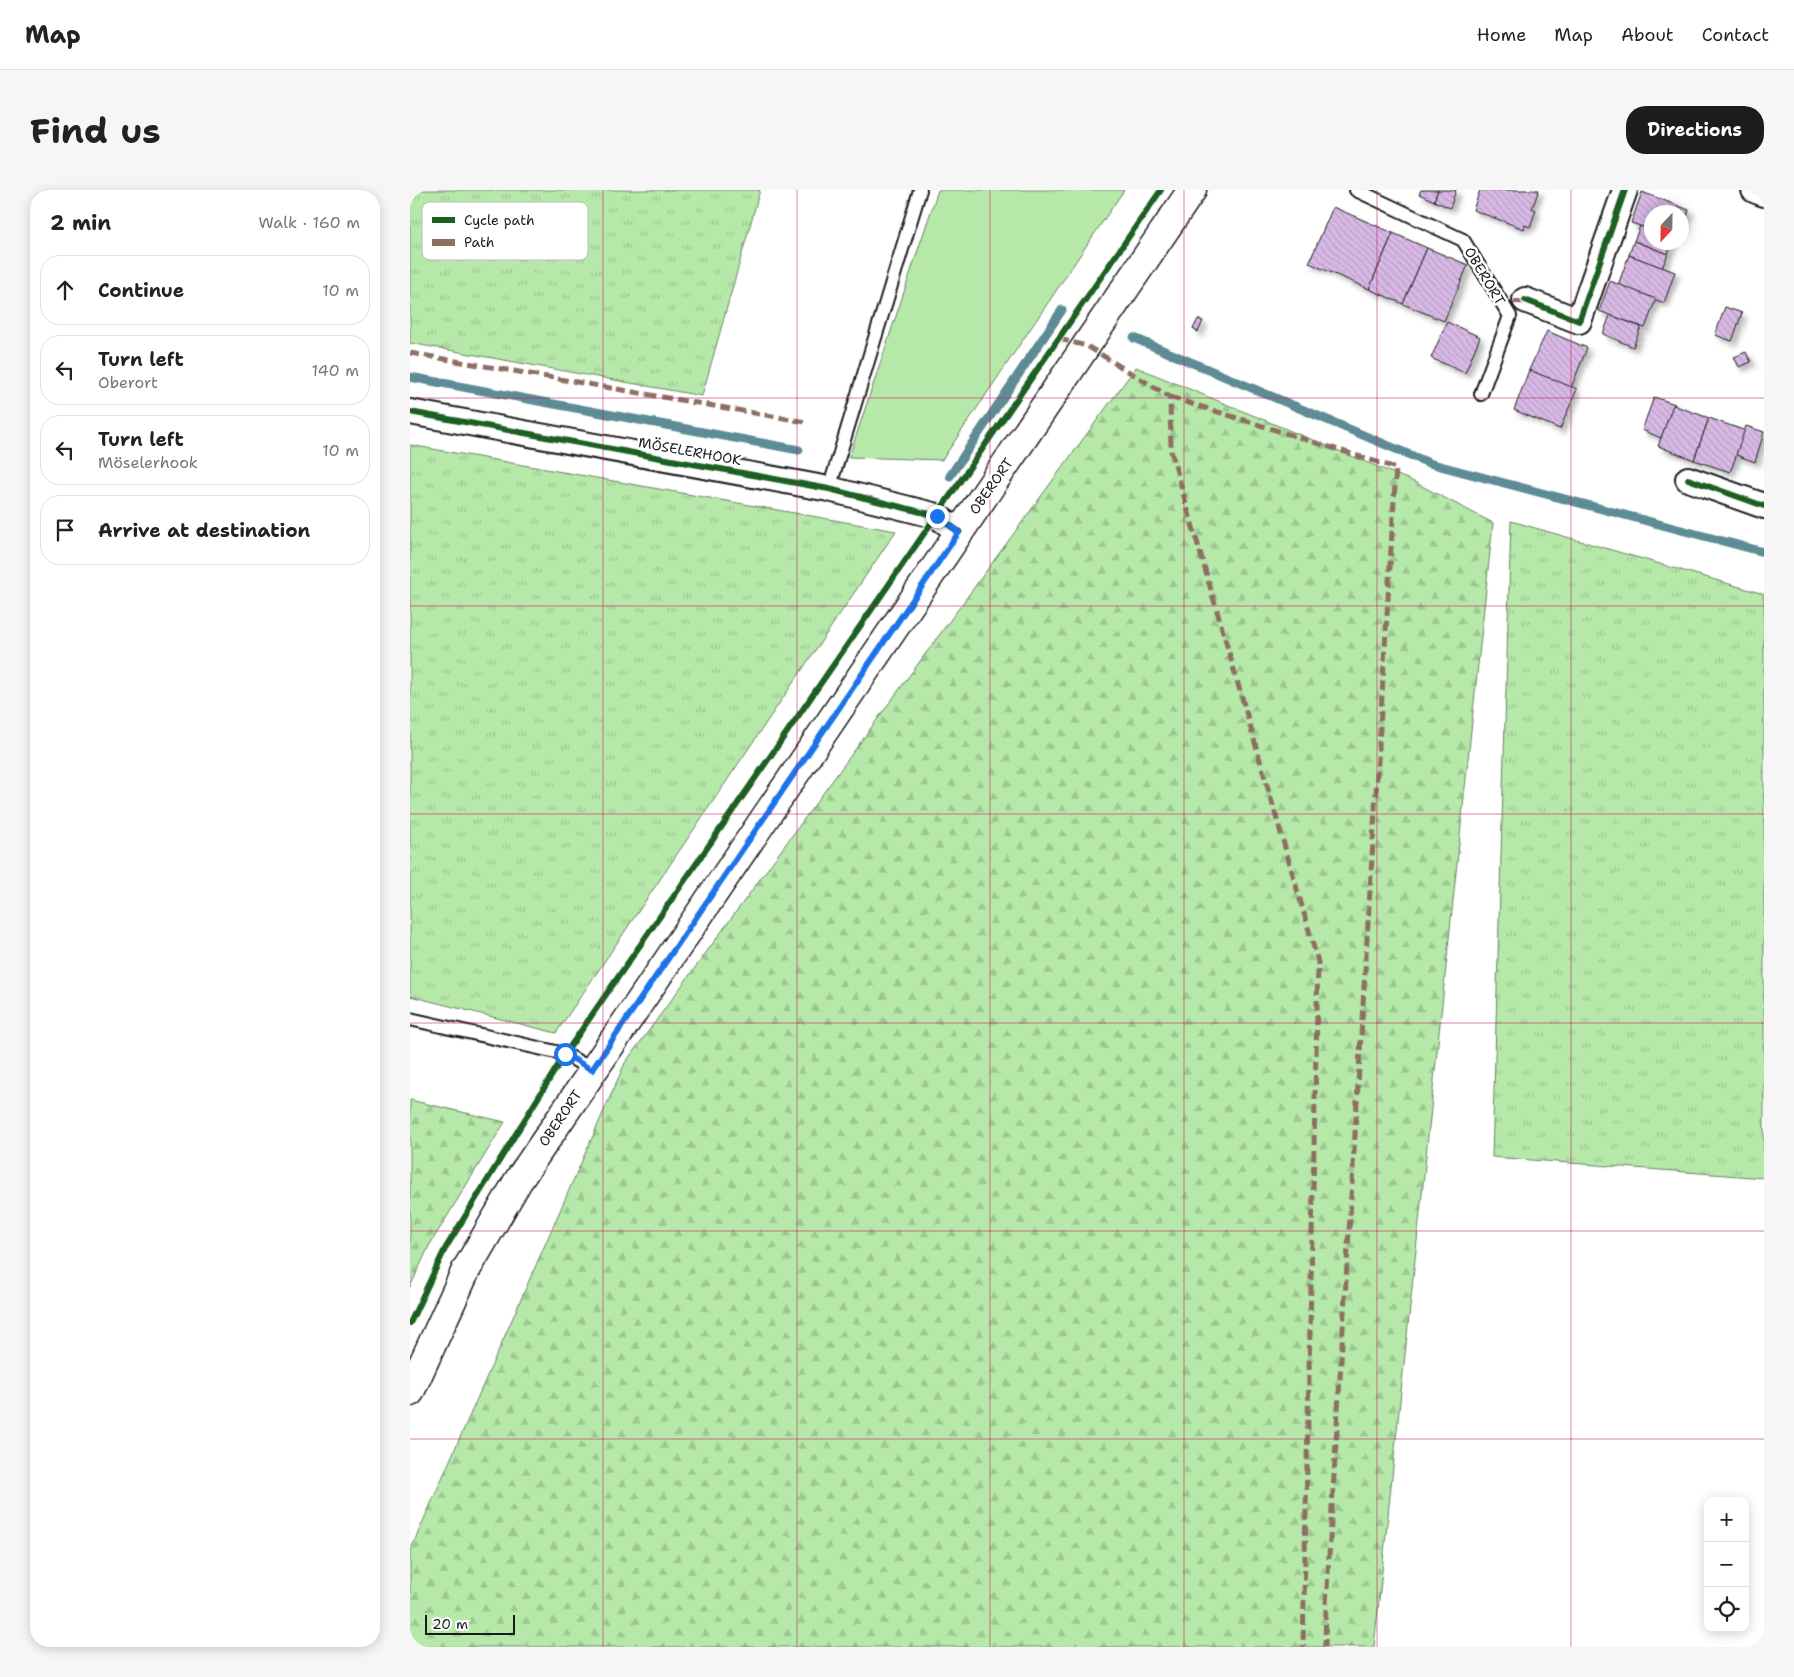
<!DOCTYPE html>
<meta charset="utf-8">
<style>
body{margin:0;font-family:"Shantell Sans",sans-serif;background:#f6f6f6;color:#222}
.controls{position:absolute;right:15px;bottom:15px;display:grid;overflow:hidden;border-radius:10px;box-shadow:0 2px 12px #0003}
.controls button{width:45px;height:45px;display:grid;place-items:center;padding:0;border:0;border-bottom:1px solid #e0e0e0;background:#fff;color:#222;font:25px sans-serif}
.compass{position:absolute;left:1234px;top:15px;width:45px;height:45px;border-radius:50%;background:#fff;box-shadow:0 2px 12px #0003;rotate:202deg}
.scale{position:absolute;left:15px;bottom:12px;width:90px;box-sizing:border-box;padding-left:5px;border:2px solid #1c1c1c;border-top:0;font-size:14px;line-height:18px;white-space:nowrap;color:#1c1c1c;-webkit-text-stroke:4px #fff;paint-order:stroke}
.stop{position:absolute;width:15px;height:15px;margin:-11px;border:4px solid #1a73e8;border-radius:50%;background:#fff}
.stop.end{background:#1a73e8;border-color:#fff;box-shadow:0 1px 5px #0008}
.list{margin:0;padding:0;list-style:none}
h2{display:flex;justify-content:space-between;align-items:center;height:65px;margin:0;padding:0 20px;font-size:21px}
h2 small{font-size:16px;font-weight:400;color:#767676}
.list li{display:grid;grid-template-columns:32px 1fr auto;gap:15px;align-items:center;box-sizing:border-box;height:70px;margin:0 10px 10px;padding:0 10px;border:1px solid #e0e0e0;border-radius:20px}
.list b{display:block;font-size:19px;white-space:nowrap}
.list p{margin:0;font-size:16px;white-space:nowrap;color:#767676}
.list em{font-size:16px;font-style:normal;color:#767676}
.icon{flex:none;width:28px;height:28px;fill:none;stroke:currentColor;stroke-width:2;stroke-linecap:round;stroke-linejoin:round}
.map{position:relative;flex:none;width:1354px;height:1457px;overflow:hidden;border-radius:20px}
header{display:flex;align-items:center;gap:30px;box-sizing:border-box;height:70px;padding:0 25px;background:#fff;border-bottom:1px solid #e0e0e0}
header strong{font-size:24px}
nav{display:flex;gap:28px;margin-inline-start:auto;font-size:18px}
.intro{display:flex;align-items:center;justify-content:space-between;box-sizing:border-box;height:120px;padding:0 30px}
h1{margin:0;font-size:35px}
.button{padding:12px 22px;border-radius:20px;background:#1c1c1c;color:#fff;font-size:18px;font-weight:700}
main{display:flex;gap:30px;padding:0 30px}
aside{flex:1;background:#fff;border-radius:20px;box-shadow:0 2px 12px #0003}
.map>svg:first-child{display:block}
.grass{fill:url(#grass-tufts);stroke:#688262}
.forest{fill:url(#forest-firs);stroke:#688262}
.garden{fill:#b5e8a9;stroke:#688262}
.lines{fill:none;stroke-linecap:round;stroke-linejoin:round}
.stream{stroke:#5d8c95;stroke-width:9}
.building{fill:url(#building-back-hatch);stroke:#1c1c1c;filter:url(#shadow)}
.lane-casing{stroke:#1c1c1c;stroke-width:16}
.street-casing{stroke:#1c1c1c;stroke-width:28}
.secondary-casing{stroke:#1c1c1c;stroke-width:31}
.lane{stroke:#fff;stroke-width:12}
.street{stroke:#fff;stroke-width:24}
.secondary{stroke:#fff;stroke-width:28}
.quiet{stroke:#8d6e63;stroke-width:5;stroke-dasharray:10 5;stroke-linecap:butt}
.cycleway-casing{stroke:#fff;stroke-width:9}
.cycleway{stroke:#1b5e20;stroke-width:6}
.route{stroke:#1a73e8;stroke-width:6}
.grid{fill:none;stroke:#c2185b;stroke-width:1;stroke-opacity:0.55}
.labels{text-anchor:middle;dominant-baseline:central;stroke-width:5;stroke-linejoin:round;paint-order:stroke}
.street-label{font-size:14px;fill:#1c1c1c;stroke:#fff}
.key{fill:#fff;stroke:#bbb;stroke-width:1}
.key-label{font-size:14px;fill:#1c1c1c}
</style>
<header>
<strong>Map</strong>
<nav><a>Home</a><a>Map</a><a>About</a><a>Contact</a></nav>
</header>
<div class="intro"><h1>Find us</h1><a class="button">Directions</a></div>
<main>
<aside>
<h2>2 min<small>Walk · 160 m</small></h2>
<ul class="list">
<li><svg class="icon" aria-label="ahead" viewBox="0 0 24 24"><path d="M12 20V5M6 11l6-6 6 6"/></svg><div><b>Continue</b></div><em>10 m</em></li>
<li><svg class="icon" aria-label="left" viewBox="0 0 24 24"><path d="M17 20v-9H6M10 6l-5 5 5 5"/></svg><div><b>Turn left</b><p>Oberort</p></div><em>140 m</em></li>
<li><svg class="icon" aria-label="left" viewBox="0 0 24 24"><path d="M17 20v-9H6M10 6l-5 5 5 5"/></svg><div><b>Turn left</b><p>Möselerhook</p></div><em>10 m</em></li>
<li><svg class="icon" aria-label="arrive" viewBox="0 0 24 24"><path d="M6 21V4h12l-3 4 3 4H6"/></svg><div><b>Arrive at destination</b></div></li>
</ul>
</aside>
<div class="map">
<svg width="1354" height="1457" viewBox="0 0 1354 1457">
<defs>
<pattern id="grass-tufts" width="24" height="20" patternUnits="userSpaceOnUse" patternTransform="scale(1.25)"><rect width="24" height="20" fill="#b5e8a9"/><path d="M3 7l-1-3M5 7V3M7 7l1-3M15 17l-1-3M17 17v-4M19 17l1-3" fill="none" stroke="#9bc691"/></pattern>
<pattern id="forest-firs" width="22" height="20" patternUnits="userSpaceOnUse" patternTransform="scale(1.25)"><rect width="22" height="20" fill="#b5e8a9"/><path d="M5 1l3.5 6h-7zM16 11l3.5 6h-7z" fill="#9bc691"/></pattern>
<pattern id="building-back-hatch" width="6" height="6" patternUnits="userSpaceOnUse" patternTransform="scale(1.25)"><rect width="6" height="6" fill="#d8b9e5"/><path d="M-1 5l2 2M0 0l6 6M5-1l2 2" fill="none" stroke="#b99ec4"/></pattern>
<filter id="shadow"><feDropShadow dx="4.5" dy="4.5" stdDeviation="2.5" flood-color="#0004"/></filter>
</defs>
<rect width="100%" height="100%" fill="#fff"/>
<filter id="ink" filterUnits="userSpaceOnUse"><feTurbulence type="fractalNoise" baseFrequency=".02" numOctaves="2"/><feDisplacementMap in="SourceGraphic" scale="10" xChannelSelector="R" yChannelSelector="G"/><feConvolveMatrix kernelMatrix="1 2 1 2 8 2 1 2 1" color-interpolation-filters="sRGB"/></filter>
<g filter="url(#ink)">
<g class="grass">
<path d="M0,0H350L292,206L0,153Z"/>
<path d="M0,255L486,341L146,843L0,806Z"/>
<path d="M1101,331L1354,404V988L1082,967Z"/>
</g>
<g class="forest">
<path d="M726,177L1002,291L1083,333L964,1457H0V1361L215,873Z"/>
<path d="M0,910L95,932L19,1056L0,1097Z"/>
</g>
<path class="garden" d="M528,0H714L532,270L439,267Z"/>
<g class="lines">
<g class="stream">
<path d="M724,148L1019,273L1354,362"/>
<path d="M0,187L389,260"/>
<path d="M540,286L652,120"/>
</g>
</g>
<g class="building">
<path d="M1011,0H1028L1024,11L1009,4Z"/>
<path d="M1028,0H1046L1040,18L1024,11Z"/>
<path d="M1070,0H1129L1122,18L1126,20L1120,37L1115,35L1114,39L1063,20Z"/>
<path d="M1232,2L1279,20L1272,40V22H1242V40L1221,33Z"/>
<path d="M923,17L983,43L959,99L899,73Z"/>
<path d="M1230,36L1242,40V52H1262L1258,64L1224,51Z"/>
<path d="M983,43L1017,58L993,114L959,99Z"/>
<path d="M1224,51L1258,64L1252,78L1219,65Z"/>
<path d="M1017,58L1058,75L1034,131L993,114Z"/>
<path d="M1219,65L1265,82L1254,113L1208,95Z"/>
<path d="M1200,91L1246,109L1235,138L1189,121Z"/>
<path d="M1315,117L1332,123L1322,151L1305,145Z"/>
<path d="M1200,125L1231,137L1223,157L1193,144Z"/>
<path d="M788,129L793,131L788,142L783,139Z"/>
<path d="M1037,132L1070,147L1055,183L1021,168Z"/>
<path d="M1137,141L1177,158L1161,198L1119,180Z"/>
<path d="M1336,162L1341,172L1329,177L1324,167Z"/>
<path d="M1119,180L1167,199L1150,239L1104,220Z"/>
<path d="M1244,207L1265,214L1251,248L1232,240Z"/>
<path d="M1263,215L1299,228L1284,270L1248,256Z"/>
<path d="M1299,228L1336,241L1320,282L1284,270Z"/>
<path d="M1336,236L1354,242L1345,272L1326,265Z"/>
</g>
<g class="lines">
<g class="lane-casing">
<g id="lane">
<path d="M946,0L1053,50L1100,126L1071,204"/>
<path d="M419,299L510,0"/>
<path d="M0,829L155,864L182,880"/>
</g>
</g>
<g class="street-casing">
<g id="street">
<path d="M1344,0L1354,4"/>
<path d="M1115,110L1169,131L1215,0"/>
<path d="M0,222L419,299L527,326L549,342"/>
<path d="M1278,289L1354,316"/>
</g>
</g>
<g class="secondary-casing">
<path id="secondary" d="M0,1202L56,1080L108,991L782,0"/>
</g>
<use href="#lane" class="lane"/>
<use href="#street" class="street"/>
<use href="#secondary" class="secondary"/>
<g class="quiet">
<path d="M1344,0L1354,4"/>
<path d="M1089,111L1119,112"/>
<path d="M649,149L677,156L760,207L761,261L908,772L893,1457"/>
<path d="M0,163L396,232"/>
<path d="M760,207L986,278L916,1415L915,1457"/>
</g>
<g class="cycleway-casing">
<g id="cycleway">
<path d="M1115,110L1169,131L1215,0"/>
<path d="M0,222L419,299L527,326L549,342"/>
<path d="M1278,289L1354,316"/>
<path d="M0,1133L35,1059L155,864L751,0"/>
</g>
</g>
<use href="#cycleway" class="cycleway"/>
</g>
</g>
<g class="lines" filter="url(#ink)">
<path class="route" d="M155,864L182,880L549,342L527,326"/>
</g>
<path class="grid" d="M193,0V1457M387,0V1457M580,0V1457M774,0V1457M967,0V1457M1161,0V1457M0,208H1354M0,416H1354M0,624H1354M0,833H1354M0,1041H1354M0,1249H1354"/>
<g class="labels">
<g class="street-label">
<text transform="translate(1075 86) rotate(59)">OBERORT</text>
<text transform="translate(280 261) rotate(10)">MÖSELERHOOK</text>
<text transform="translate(581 296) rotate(-55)">OBERORT</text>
<text transform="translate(150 928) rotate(-56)">OBERORT</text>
</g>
</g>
<rect x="12" y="12" width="166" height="58" rx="8" class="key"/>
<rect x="22" y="27" width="23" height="6" fill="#1b5e20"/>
<rect x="22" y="49" width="23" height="7" fill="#8d6e63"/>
<g class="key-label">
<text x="54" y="35">Cycle path</text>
<text x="54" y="57">Path</text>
</g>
</svg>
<div class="controls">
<button>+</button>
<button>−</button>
<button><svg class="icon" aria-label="locate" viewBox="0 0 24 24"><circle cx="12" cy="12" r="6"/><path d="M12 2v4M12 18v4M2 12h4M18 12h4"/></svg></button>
</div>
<svg class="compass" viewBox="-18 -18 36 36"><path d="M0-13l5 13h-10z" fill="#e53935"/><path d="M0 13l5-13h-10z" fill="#767676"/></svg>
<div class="scale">20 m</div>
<div class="stop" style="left:155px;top:864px"></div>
<div class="stop end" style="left:527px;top:326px"></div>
</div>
</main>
